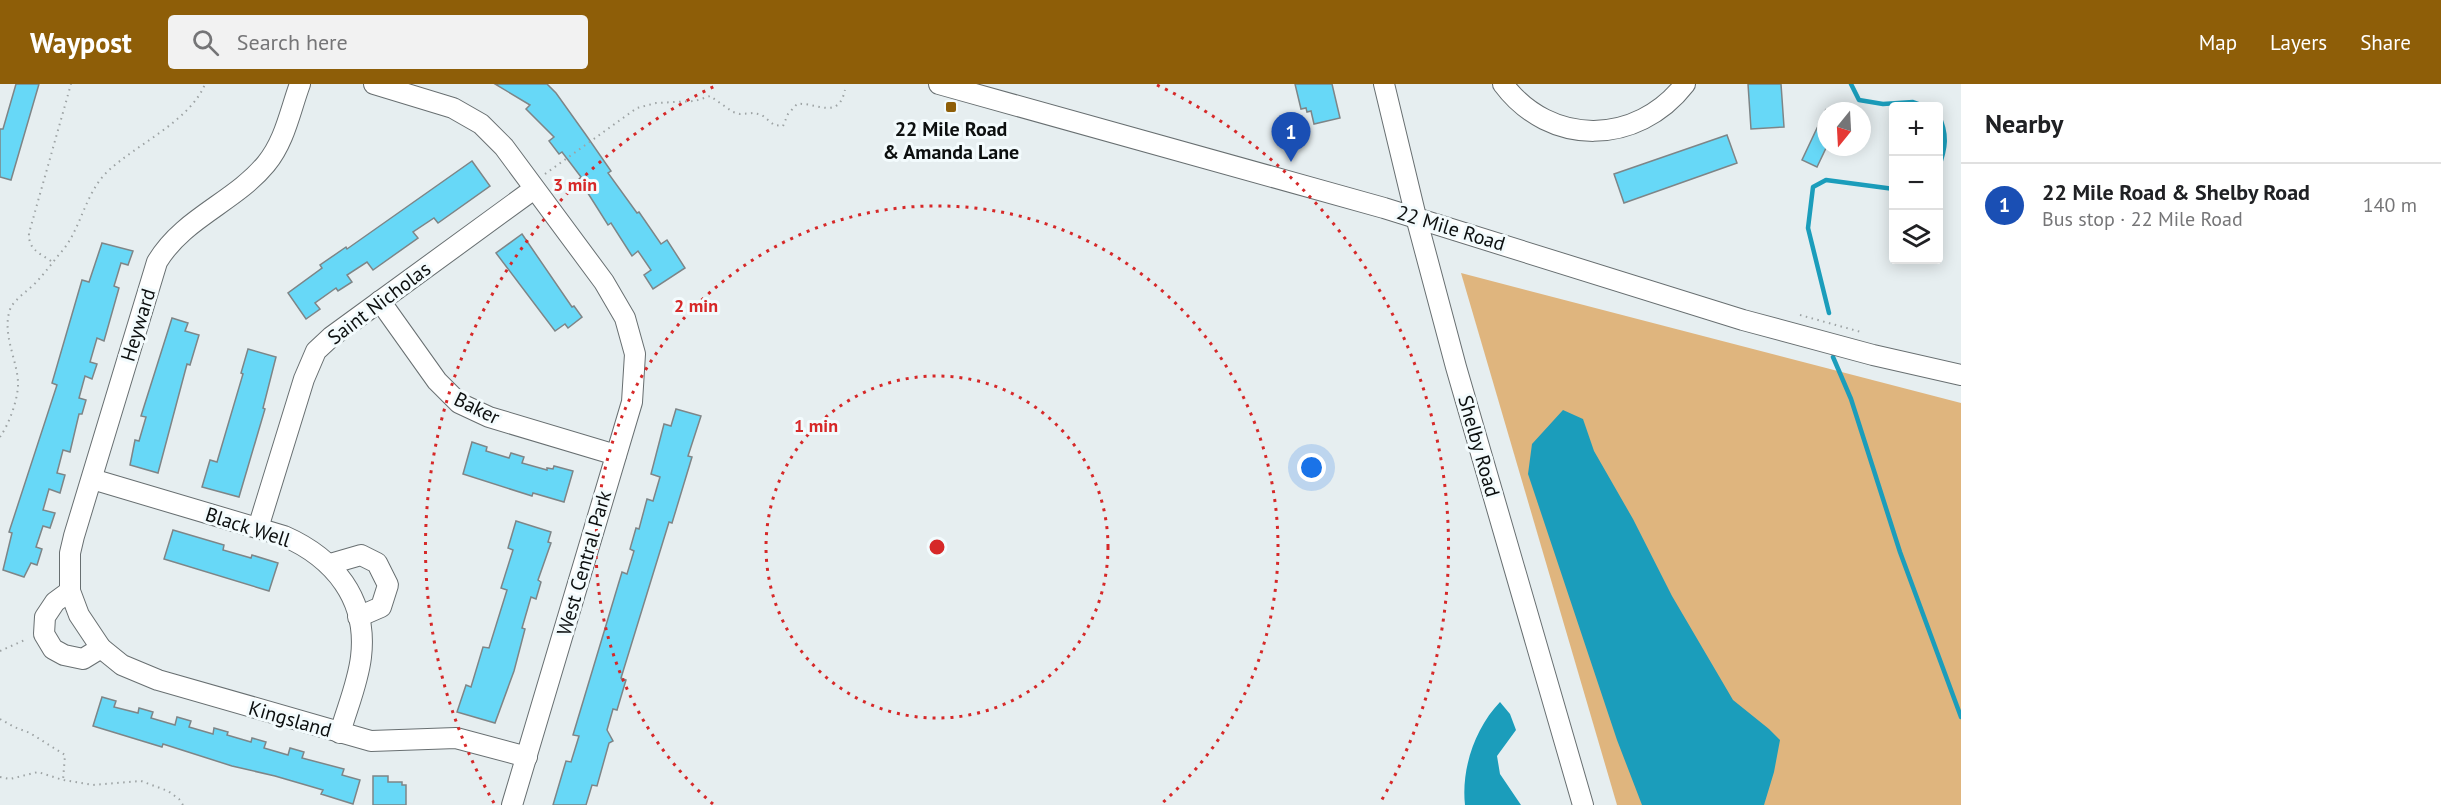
<!DOCTYPE html>
<meta charset="utf-8">
<style>
body{margin:0;font-family:"PT Sans",sans-serif;background:#f2f2f2;color:#202124}
.controls{position:absolute;right:18px;top:18px;display:grid;overflow:hidden;border-radius:6px;box-shadow:0 3px 15px #0003}
.controls button{width:54px;height:54px;display:grid;place-items:center;padding:0;border:0;border-bottom:2px solid #e0e0e0;background:#fff;color:#202124;font:30px sans-serif}
.compass{position:absolute;left:1817px;top:18px;width:54px;height:54px;border-radius:50%;background:#fff;box-shadow:0 3px 15px #0003;rotate:198deg}
.you{position:absolute;left:1312px;top:384px;width:21px;height:21px;margin:-15px;border:4px solid #fff;border-radius:50%;background:#1a73e8;box-shadow:0 0 0 9px #1a73e833}
.badge{display:grid;place-items:center;width:39px;height:39px;border-radius:50%;background:#8e5e08;color:#fff;font-size:20px;font-weight:700}
.pin{position:absolute;translate:-50% -50px;filter:drop-shadow(0 2px 3px #0008)}
.pin::after{content:'';position:absolute;top:32px;width:21px;height:18px;background:inherit;clip-path:polygon(0 0,100% 0,50% 100%)}
.list{margin:0;padding:0;list-style:none}
h2{display:flex;justify-content:space-between;align-items:center;height:78px;margin:0;padding:0 24px;font-size:26px}
h2 small{font-size:20px;font-weight:400;color:#757577}
.list li{display:grid;grid-template-columns:39px 1fr auto;gap:18px;align-items:center;box-sizing:border-box;height:84px;padding:0 24px;border-top:2px solid #e0e0e0}
.list b{display:block;font-size:22px;white-space:nowrap}
.list p{margin:0;font-size:20px;white-space:nowrap;color:#757577}
.list em{font-size:20px;font-style:normal;color:#757577}
.icon{flex:none;width:33px;height:33px;fill:none;stroke:currentColor;stroke-width:2;stroke-linecap:round;stroke-linejoin:round}
.map{position:relative;flex:none;width:1961px;height:721px;overflow:hidden}
header{display:flex;align-items:center;gap:36px;box-sizing:border-box;height:84px;padding:0 30px;background:#8e5e08;color:#fff}
header strong{font-size:28px}
nav{display:flex;gap:33px;margin-inline-start:auto;font-size:21px}
.search{width:420px;height:54px;background:#f2f2f2;display:flex;align-items:center;gap:15px;box-sizing:border-box;padding:0 21px;border-radius:6px;color:#757577;font-size:22px}
main{display:flex}
aside{flex:1;background:#fff}
.map>svg:first-child{display:block}
.green{fill:#dfb57e}
.water{fill:#1b9dbb}
.lines{fill:none;stroke-linecap:round;stroke-linejoin:round}
.stream{stroke:#1b9dbb;stroke-width:4.5}
.building{fill:#67d8f7;stroke:#7e8587;stroke-width:1.5}
.minor-casing{stroke:#686f71;stroke-width:22}
.path{stroke:#9da3a4;stroke-width:2;stroke-dasharray:1.5 4.5;stroke-linecap:butt}
.minor{stroke:#fff;stroke-width:20}
.ring{fill:none;stroke:#d62828;stroke-width:3;stroke-dasharray:3 6}
.poi-dot{fill:#8e5e08;stroke:#f3fbfd;stroke-width:2}
.labels{text-anchor:middle;dominant-baseline:central;stroke-width:6;stroke-linejoin:round;paint-order:stroke}
.poi-label{font-size:20px;font-weight:bold;fill:#0c0f0f;stroke:#f3fbfd}
.street-label{font-size:20px;fill:#0c0f0f;stroke:#f3fbfd}
.centre{fill:#d62828;stroke:#f3fbfd;stroke-width:3}
.ring-label{font-size:18px;text-anchor:middle;font-weight:bold;fill:#d62828;stroke:#f3fbfd;stroke-width:6;stroke-linejoin:round;paint-order:stroke}
</style>
<header>
<strong>Waypost</strong>
<div class="search"><svg class="icon" aria-label="search" viewBox="0 0 24 24"><circle cx="10" cy="10" r="6"/><path d="M15 15l6 6"/></svg>Search here</div>
<nav><a>Map</a><a>Layers</a><a>Share</a></nav>
</header>
<main>
<div class="map">
<svg width="1961" height="721" viewBox="0 0 1961 721">
<rect width="100%" height="100%" fill="#e6eef0"/>
<path class="green" d="M1461,189L1961,319V721H1617Z"/>
<g class="water">
<path d="M1563,326L1583,335L1594,367L1633,435L1672,512L1733,616L1769,645L1780,656L1774,688L1764,721H1642L1617,656L1528,390L1532,360Z"/>
<path d="M1500,618L1510,630L1516,646L1497,672L1500,690L1521,721H1465C1461,685 1475,644 1500,618Z"/>
</g>
<g class="lines">
<g class="stream">
<path d="M1851,0L1859,16L1883,20L1913,18L1924,22"/>
<path d="M1938,30C1948,50 1946,64 1938,85"/>
<path d="M1829,229L1808,144L1813,103L1826,96L1894,105"/>
<path d="M1833,273L1851,315L1900,468L1961,633"/>
</g>
</g>
<g class="building">
<path d="M16,0H39L11,96L0,93V45H3Z"/>
<path d="M495,0H547L556,9L586,51L611,87L608,89L637,129L639,128L661,160L667,156L685,184L653,205L644,191L651,186L638,167L632,172L611,139L608,141L579,95L581,93L562,68L559,70L549,57L554,53L526,25L530,21Z"/>
<path d="M1295,0H1332L1340,34L1314,40L1311,27L1307,28L1306,24L1301,25Z"/>
<path d="M1748,0H1781L1784,43L1751,45Z"/>
<path d="M1826,25V64L1817,83L1802,76Z"/>
<path d="M1727,51L1737,79L1624,119L1614,90Z"/>
<path d="M472,77L490,102L438,139L434,134L413,148L418,154L373,186L367,178L347,191L352,198L338,207L336,204L315,219L320,225L306,235L288,209L322,184L320,181L346,163L347,165Z"/>
<path d="M522,150L572,223L574,222L582,233L568,244L565,240L555,247L496,169Z"/>
<path d="M102,159L133,167L128,181L121,179L114,202L119,204L104,257L97,254L90,278L97,280L92,295L85,292L79,314L86,316L82,330H79L70,368L63,366L57,389L65,391L60,409L49,405L43,426L55,429L50,444L43,442L36,463L42,465L37,481L31,479L24,493L3,486L12,449L9,448L57,301L52,299L82,196L89,198Z"/>
<path d="M172,234L188,239L185,247L199,251L190,281L187,280L158,389L130,381L135,356L139,357L146,333L141,332Z"/>
<path d="M248,265L276,273L263,324L265,325L239,413L202,403L210,376L217,378L243,290L241,289Z"/>
<path d="M676,325L701,332L688,372L692,373L672,439L669,438L621,594L626,596L617,626L613,625L607,646L613,657L609,659L597,702L592,701L586,721H553L566,677L571,678L579,652L573,651L622,488L627,490L634,467L630,465L636,444L639,445L647,415L653,417L660,393L651,390L664,340L671,342Z"/>
<path d="M472,358L487,363L486,367L509,374L511,369L524,373L522,379L547,386V384L553,385L554,382L573,387L564,418L533,409L532,412L463,390Z"/>
<path d="M516,437L551,448L548,458L551,459L538,496L541,498L536,515L531,513L522,544L525,545L514,587L495,639L457,628L466,601L471,603L483,563L489,564L507,506L501,504L513,466L508,464Z"/>
<path d="M173,446L224,461L223,466L251,474L252,471L278,479L269,507L164,475Z"/>
<path d="M102,613L116,617L114,623L138,629L139,624L153,628L151,634L175,641L177,633L191,637L189,643L213,650L214,644L228,648L227,651L251,658L252,654L266,658L264,664L288,671L290,664L304,668L302,674L344,685L342,691L360,696L353,720L321,710L323,706L275,692L232,682L163,660L162,663L93,642Z"/>
<path d="M373,692H388V698H402V701H406V721H373Z"/>
</g>
<g class="lines">
<g class="minor-casing">
<g id="minor">
<path d="M300,0C290,27 285,57 266,80C235,118 183,134 157,178L74,452L70,469V507L79,531L101,564L122,581L158,596L371,657L456,654L527,673"/>
<path d="M374,0L453,24L481,40L504,63L604,198L625,234L635,270L632,318L512,721"/>
<path d="M939,0L1384,124L1743,236L1873,271L1961,291"/>
<path d="M1384,0L1416,133L1456,283L1583,721"/>
<path d="M1503,0C1550,63 1637,62 1685,0"/>
<path d="M380,217L437,297L459,319L489,333L616,371"/>
<path d="M92,395L284,452C334,474 368,515 361,573C358,599 347,624 340,649"/>
<path d="M258,444L304,295L316,267L331,253L534,105"/>
<path d="M330,480L361,471L377,479L388,501L381,523L358,533"/>
<path d="M70,507L55,518L45,533L44,550L53,565L64,571L83,575L101,564"/>
</g>
</g>
<g class="path">
<path d="M545,90L637,24L656,19L695,17L710,12L733,28L740,30L754,29L762,31L774,41L783,42L788,30L797,20C817,18 838,37 845,6"/>
<path d="M51,177C39,169 28,165 29,149L71,0"/>
<path d="M1800,231L1861,248"/>
<path d="M0,353C9,340 17,318 18,302C19,278 0,249 11,223C18,212 32,204 40,194C48,185 55,175 63,166C82,142 85,109 108,87C137,60 190,37 205,0"/>
<path d="M0,567L27,555"/>
<path d="M0,635L14,643L30,649L65,671L63,696"/>
<path d="M0,693L10,695L38,688L63,696L93,701L141,697L168,707L179,715L183,721"/>
</g>
<use href="#minor" class="minor"/>
</g>
<g class="ring">
<circle cx="937" cy="463" r="171"/>
<path d="M713 720A341 341 0 1 1 1161 720"/>
<path d="M494 719A512 512 0 0 1 717 1M1157 1A512 512 0 0 1 1380 719"/>
</g>
<rect class="poi-dot" x="945" y="17" width="12" height="12" rx="3"/>
<g class="labels">
<g class="poi-label">
<text x="951" y="45">22 Mile Road<tspan x="951" dy="23">&amp; Amanda Lane</tspan></text>
</g>
<g class="street-label">
<text transform="translate(1451 144) rotate(17)">22 Mile Road</text>
<text transform="translate(379 219) rotate(-37)">Saint Nicholas</text>
<text transform="translate(138 241) rotate(-73)">Heyward</text>
<text transform="translate(477 324) rotate(26)">Baker</text>
<text transform="translate(1479 362) rotate(74)">Shelby Road</text>
<text transform="translate(248 443) rotate(18)">Black Well</text>
<text transform="translate(584 479) rotate(-74)">West Central Park</text>
<text transform="translate(290 635) rotate(16)">Kingsland</text>
</g>
</g>
<circle cx="937" cy="463" r="9" class="centre"/>
<g class="ring-label">
<text x="575" y="107">3 min</text>
<text x="696" y="228">2 min</text>
<text x="816" y="348">1 min</text>
</g>
</svg>
<div class="controls">
<button>+</button>
<button>−</button>
<button><svg class="icon" aria-label="layers" viewBox="0 0 24 24"><path d="M12 4l9 5-9 5-9-5zM3 14l9 5 9-5"/></svg></button>
</div>
<svg class="compass" viewBox="-18 -18 36 36"><path d="M0-13l5 13h-10z" fill="#e53935"/><path d="M0 13l5-13h-10z" fill="#757577"/></svg>
<div class="you"></div>
<div class="pin badge" style="left:1291px;top:78px;background:#1a4fb4">1</div>
</div>
<aside>
<h2>Nearby<small></small></h2>
<ul class="list">
<li><span class="badge" style="background:#1a4fb4">1</span><div><b>22 Mile Road &amp; Shelby Road</b><p>Bus stop · 22 Mile Road</p></div><em>140 m</em></li>
</ul>
</aside>
</main>
